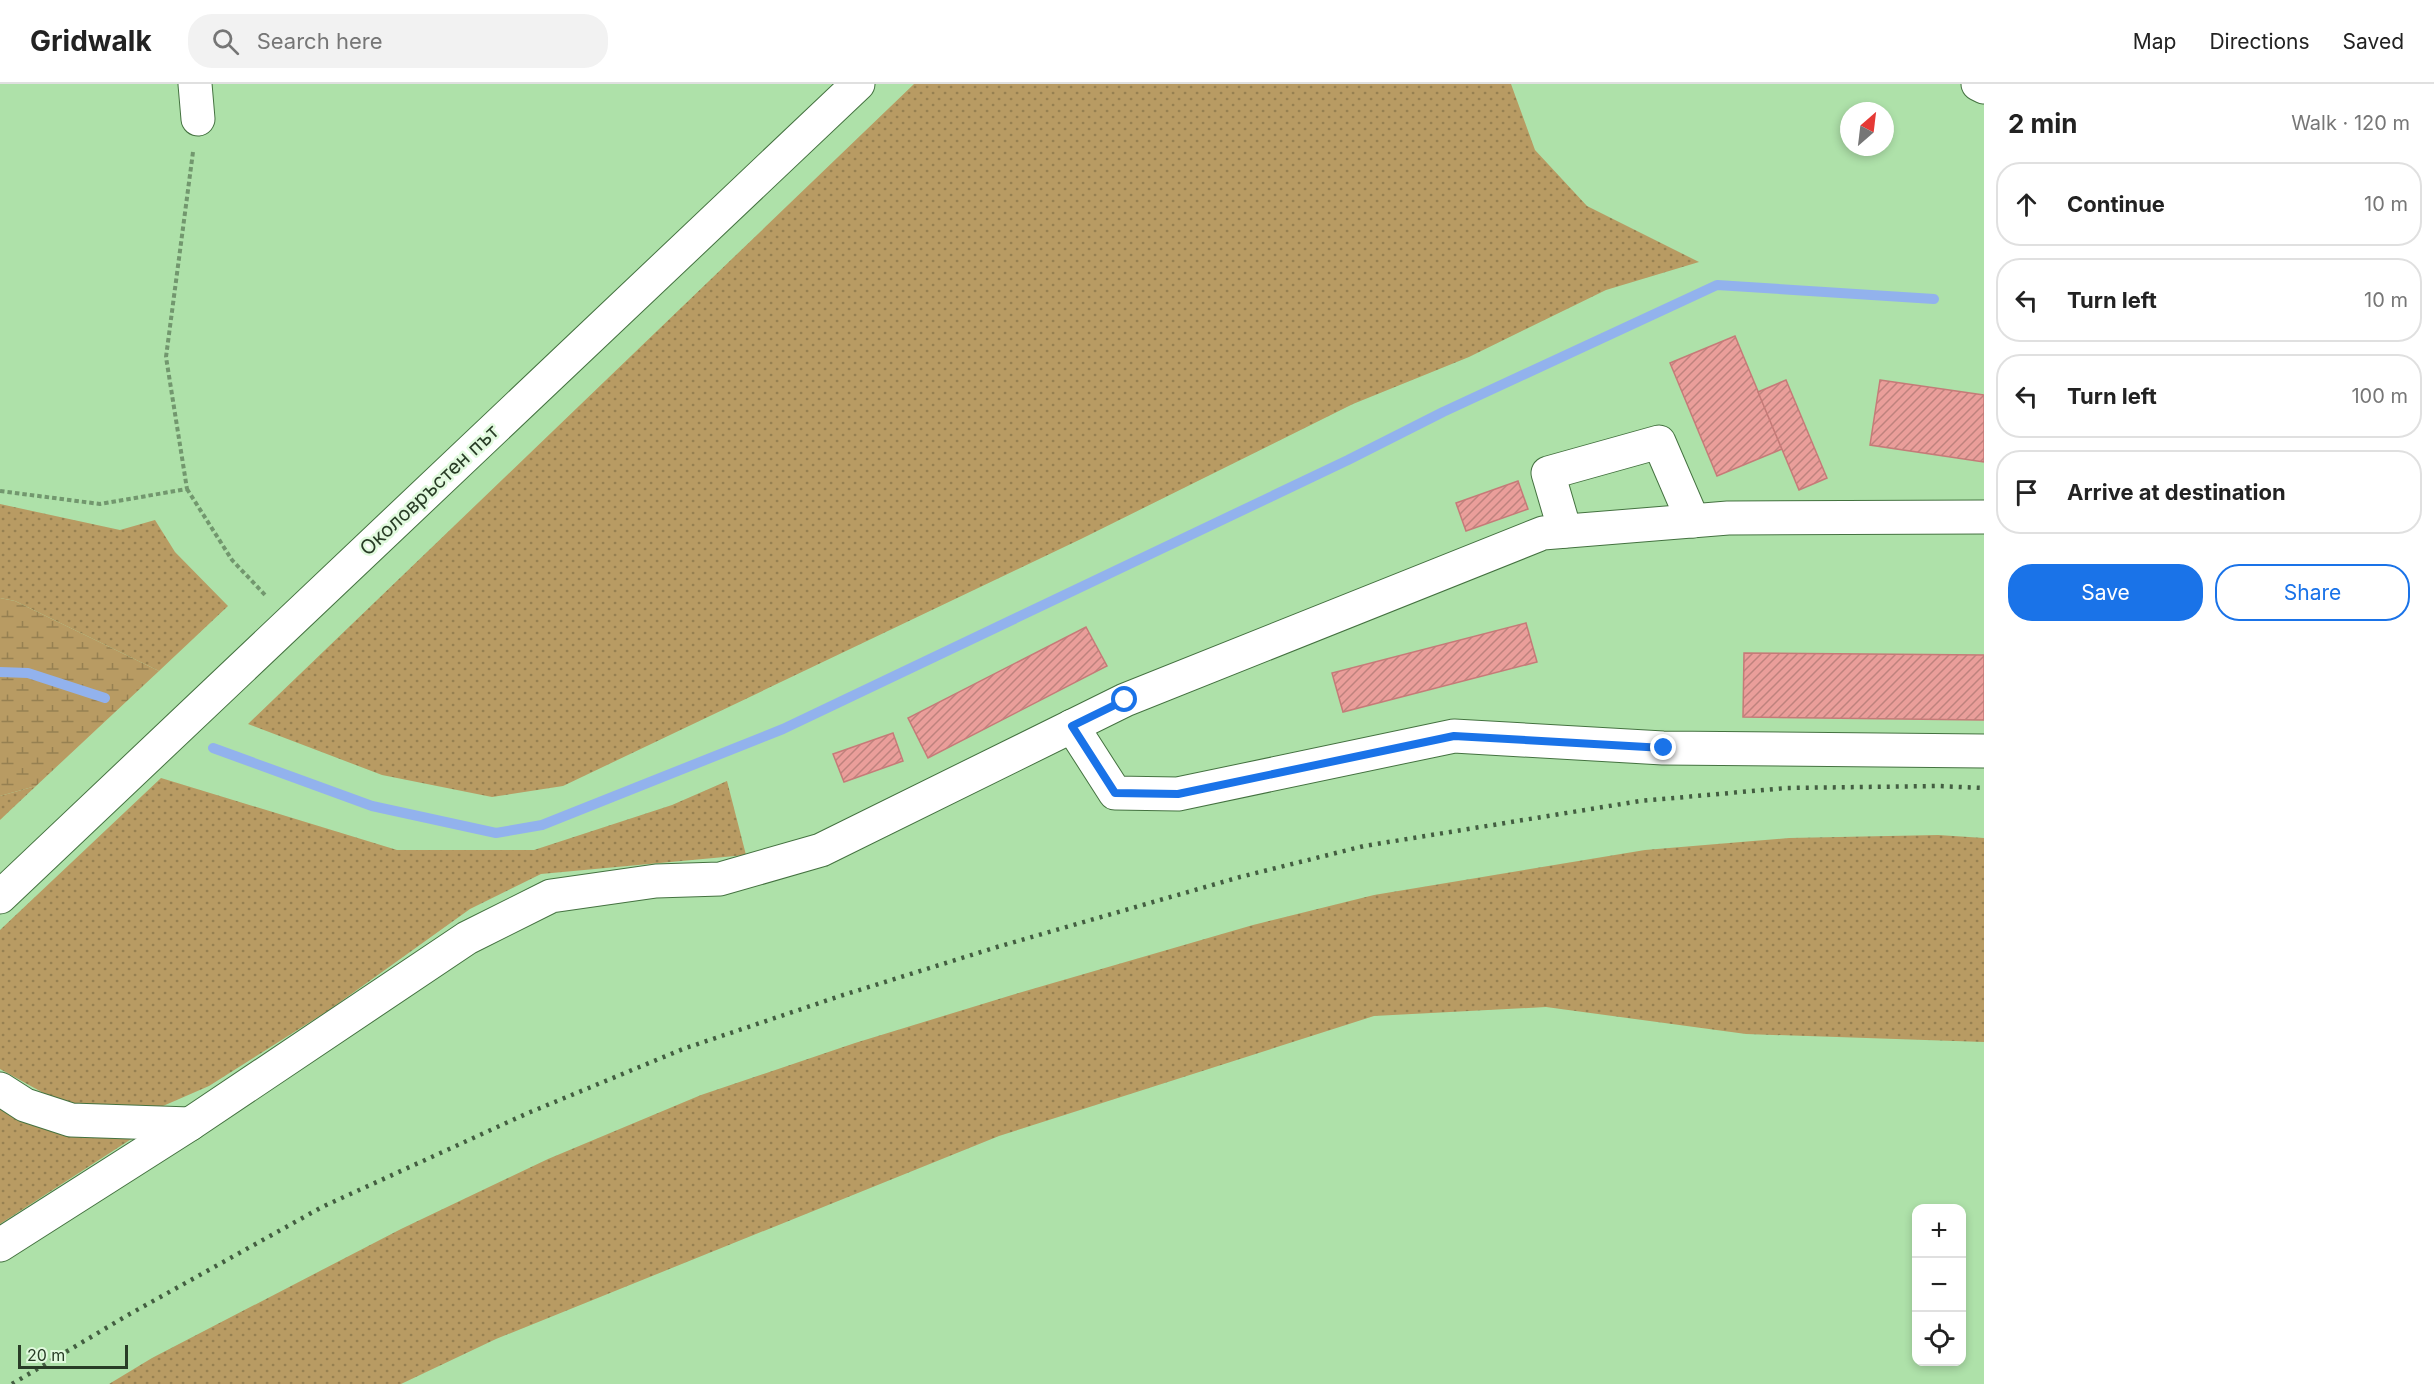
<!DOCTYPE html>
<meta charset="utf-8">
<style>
body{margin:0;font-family:Inter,sans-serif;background:#f2f2f2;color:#222}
.controls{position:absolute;right:18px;bottom:18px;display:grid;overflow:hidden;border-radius:12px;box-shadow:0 3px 9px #0003}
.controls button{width:54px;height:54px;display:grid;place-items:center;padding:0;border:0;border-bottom:2px solid #e0e0e0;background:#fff;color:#222;font:30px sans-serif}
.compass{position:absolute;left:1840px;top:18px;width:54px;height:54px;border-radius:50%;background:#fff;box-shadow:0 3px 9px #0003;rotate:28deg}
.scale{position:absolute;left:18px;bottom:15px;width:110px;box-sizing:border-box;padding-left:6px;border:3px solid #283c26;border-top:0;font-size:16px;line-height:21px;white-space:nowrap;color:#283c26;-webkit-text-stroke:4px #e1fade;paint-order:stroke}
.stop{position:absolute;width:18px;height:18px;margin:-14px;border:4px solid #1a73e8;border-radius:50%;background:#fff}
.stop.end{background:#1a73e8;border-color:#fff;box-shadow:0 2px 6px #0008}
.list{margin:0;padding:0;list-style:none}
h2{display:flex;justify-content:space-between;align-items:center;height:78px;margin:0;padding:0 24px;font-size:26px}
h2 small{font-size:20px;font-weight:400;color:#767676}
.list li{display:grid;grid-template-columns:39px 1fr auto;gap:18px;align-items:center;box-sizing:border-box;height:84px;margin:0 12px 12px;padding:0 12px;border:2px solid #e0e0e0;border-radius:24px}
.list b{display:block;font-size:22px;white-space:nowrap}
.list em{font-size:20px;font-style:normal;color:#767676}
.actions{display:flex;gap:12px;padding:18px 24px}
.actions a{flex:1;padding:14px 0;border:2px solid #1a73e8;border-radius:24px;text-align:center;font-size:21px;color:#1a73e8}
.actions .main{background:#1a73e8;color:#fff}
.icon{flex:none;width:33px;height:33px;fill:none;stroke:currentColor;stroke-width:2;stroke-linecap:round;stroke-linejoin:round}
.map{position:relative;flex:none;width:1984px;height:1300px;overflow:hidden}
header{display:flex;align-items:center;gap:36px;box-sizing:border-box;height:84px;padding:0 30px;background:#fff;border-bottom:2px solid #e0e0e0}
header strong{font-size:28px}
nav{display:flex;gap:33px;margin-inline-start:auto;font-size:21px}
.search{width:420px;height:54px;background:#f2f2f2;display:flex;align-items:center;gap:15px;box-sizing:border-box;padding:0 21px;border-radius:24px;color:#767676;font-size:22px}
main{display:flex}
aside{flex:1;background:#fff}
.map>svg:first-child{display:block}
.grass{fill:url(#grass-dots)}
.wetland{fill:url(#wetland-marsh)}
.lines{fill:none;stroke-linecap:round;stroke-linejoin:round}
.stream{stroke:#92b2ed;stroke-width:10}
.building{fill:url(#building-hatch);stroke:#c57b78;stroke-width:1.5}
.minor-casing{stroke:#447240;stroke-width:35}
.major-casing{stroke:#447240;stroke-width:35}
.path{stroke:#72976e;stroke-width:4;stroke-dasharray:4.5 3;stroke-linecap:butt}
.minor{stroke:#fff;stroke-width:33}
.major{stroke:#fff;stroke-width:33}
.rail{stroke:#435e41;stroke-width:4.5;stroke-dasharray:3 6;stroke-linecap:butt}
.route{stroke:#1a73e8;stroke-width:8}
.labels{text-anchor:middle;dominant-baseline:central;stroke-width:5;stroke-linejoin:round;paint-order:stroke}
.street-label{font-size:20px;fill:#283c26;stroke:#e1fade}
</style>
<header>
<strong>Gridwalk</strong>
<div class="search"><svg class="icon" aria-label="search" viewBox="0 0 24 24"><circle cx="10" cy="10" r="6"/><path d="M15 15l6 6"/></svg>Search here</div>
<nav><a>Map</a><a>Directions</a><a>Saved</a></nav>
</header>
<main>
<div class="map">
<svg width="1984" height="1300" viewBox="0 0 1984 1300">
<defs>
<pattern id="grass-dots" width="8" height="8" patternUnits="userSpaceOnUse" patternTransform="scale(1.5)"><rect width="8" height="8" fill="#b89b63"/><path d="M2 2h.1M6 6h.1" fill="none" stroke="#968051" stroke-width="1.8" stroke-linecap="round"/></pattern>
<pattern id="wetland-marsh" width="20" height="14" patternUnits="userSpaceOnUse" patternTransform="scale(1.5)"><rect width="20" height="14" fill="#b89b63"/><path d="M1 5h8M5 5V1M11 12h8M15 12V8" fill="none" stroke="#968051"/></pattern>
<pattern id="building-hatch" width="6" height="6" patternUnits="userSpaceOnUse" patternTransform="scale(1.5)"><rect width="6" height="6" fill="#ea9e9a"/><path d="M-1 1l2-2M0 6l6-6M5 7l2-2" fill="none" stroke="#be827d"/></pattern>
</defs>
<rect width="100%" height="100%" fill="#aee1a9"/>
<g class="grass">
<path d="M914,0H1511L1535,66L1587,122L1699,178L1606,206L1469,273L1353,320L1081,455L563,702L492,713L382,691L248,640Z"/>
<path d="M0,420L120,446L155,436L175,468L228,522L159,587L15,517L0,514Z"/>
<path d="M161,694L397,766H534L672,721L727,697L746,771L541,790L470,825L329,926L209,1002L163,1022L130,1024L67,1022L0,985V846Z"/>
<path d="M36,702L0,736V712Z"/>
<path d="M1938,751L1984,754V958L1746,950L1546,923L1374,932L999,1052L496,1255L401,1300H109L152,1274L401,1145L548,1075L701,1011L855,959L1012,911L1253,841L1374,811L1645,766L1789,754Z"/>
<path d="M0,1020L32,1041L73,1050L136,1052L0,1140Z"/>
</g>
<path class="wetland" d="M0,514L15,517L159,587L36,702L0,712Z"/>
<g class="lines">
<g class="stream">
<path d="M0,588L28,589L105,614"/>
<path d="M213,664L372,722L496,749L542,741L783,645L1348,376L1443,328L1717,201L1934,215"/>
</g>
</g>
<g class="building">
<path d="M1735,252L1782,365L1717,392L1670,279Z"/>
<path d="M1786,296L1827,394L1799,406L1758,308Z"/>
<path d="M1880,296L1984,311V378L1870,361Z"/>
<path d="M1518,397L1528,425L1466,447L1456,419Z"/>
<path d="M1526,539L1537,578L1343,628L1332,589Z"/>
<path d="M1086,543L1107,582L928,674L908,634Z"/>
<path d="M1744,569L1984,571V636L1743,633Z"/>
<path d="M893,649L903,677L844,698L833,670Z"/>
</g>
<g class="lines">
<g class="minor-casing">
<g id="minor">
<path d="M195,0L198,35"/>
<path d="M1978,0L1984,3"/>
<path d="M1565,447L1548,389L1659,358L1693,437"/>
<path d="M1072,642L1115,709L1178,710L1454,652L1663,664L1984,667"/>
<path d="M0,1005L25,1021L71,1036L190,1040"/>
<path d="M0,1161L190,1040L467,854L551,812L656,797L720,795L821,766L1125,616L1543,449L1728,434L1984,433"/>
</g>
</g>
<g class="major-casing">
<path id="major" d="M0,813L858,0"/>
</g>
<g class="path">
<path d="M187,405L232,476L267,513"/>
<path d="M0,407L100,420L187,405L166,273L193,68"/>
</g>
<use href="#minor" class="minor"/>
<use href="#major" class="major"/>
<path class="rail" d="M12,1300L128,1231L322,1123L528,1029L683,965L840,912L997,863L1240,793L1364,762L1640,717L1786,704L1938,702L1984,704"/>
</g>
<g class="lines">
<path class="route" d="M1125,616L1072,642L1115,709L1178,710L1454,652L1664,664"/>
</g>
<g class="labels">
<g class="street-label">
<text transform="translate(429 406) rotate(-43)">Околовръстен път</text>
</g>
</g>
</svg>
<div class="controls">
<button>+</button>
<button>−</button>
<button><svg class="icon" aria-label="locate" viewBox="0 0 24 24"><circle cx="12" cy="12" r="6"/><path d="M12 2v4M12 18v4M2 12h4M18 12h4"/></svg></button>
</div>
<svg class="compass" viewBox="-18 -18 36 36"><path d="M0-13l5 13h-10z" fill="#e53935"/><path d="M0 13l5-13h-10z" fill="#767676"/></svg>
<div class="scale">20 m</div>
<div class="stop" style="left:1125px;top:616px"></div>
<div class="stop end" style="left:1664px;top:664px"></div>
</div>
<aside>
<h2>2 min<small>Walk · 120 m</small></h2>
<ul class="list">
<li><svg class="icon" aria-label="ahead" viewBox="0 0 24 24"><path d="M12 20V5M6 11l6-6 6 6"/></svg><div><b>Continue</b></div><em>10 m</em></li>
<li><svg class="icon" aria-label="left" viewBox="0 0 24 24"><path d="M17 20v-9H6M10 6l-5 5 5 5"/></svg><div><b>Turn left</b></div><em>10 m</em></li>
<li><svg class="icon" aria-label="left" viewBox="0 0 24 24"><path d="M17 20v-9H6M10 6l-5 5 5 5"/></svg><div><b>Turn left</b></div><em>100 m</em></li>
<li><svg class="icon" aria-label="arrive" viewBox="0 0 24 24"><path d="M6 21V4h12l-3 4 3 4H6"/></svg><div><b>Arrive at destination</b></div></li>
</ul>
<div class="actions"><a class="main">Save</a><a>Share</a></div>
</aside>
</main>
